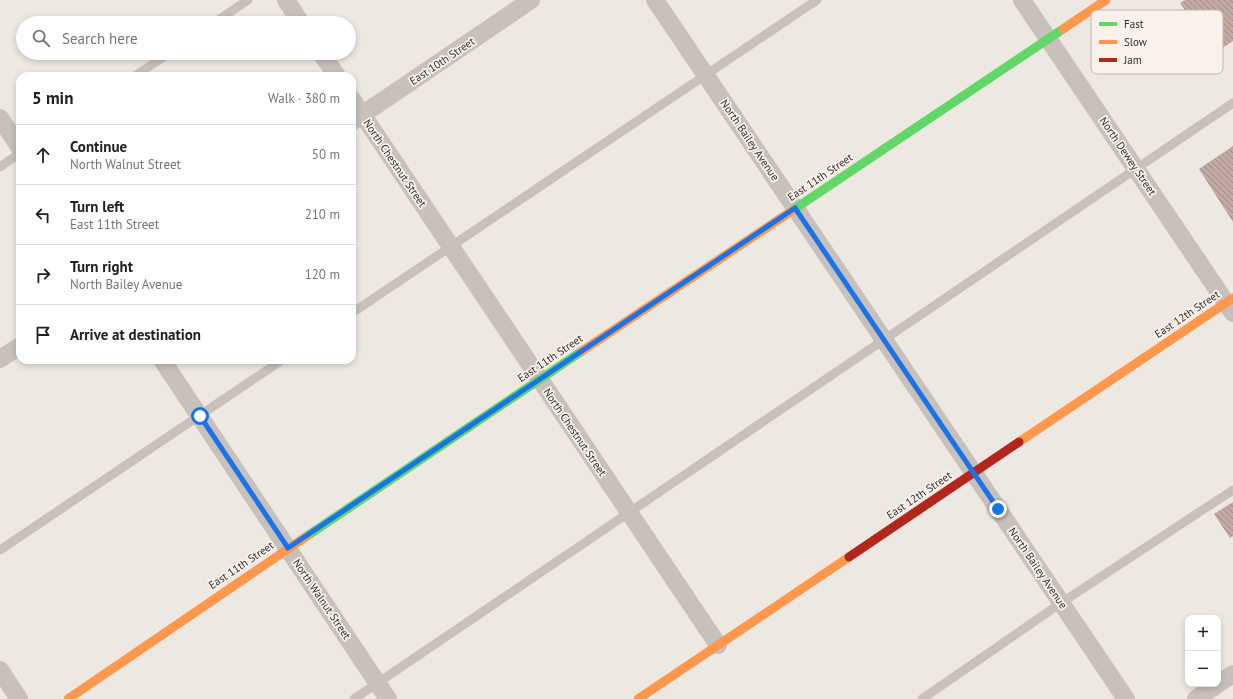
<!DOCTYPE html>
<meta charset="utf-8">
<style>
body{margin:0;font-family:"PT Sans",sans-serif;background:#f6f6f6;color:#202124}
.controls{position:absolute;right:12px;bottom:12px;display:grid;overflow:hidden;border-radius:8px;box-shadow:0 2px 6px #0003}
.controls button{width:36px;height:36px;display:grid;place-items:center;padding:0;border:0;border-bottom:1px solid #e0e0e0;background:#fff;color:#202124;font:20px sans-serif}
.stop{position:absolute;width:12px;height:12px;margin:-9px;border:3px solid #1a73e8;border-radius:50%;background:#fff}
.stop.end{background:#1a73e8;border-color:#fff;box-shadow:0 1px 4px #0008}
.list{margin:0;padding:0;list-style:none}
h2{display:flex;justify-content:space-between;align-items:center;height:52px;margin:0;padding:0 16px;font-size:17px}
h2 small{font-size:13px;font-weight:400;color:#757577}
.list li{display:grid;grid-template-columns:26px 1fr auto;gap:12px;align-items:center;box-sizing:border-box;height:60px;padding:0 16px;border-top:1px solid #e0e0e0}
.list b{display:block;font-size:15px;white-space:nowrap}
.list p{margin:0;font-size:13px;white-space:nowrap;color:#757577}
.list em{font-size:13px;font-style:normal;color:#757577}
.icon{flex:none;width:22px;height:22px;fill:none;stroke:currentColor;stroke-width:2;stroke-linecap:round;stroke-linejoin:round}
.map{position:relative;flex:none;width:1233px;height:699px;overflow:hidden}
.search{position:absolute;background:#fff;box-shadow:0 2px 6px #0003;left:16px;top:16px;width:340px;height:44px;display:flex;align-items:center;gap:10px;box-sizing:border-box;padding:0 14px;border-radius:22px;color:#757577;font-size:15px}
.panel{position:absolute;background:#fff;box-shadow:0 2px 6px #0003;left:16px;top:72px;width:340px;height:292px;border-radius:12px}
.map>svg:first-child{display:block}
.building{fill:url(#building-back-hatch)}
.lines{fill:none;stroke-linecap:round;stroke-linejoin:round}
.lane{stroke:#c8c0bb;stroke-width:9}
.street{stroke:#c8c0bb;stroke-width:18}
.fast{stroke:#63d668;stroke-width:9}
.slow{stroke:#ff974d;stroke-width:9}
.jam{stroke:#b3261e;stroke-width:9}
.route{stroke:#1a73e8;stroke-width:5}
.labels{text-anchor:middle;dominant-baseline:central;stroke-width:3.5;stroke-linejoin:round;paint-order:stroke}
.street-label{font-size:11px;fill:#382c29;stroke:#faf1ea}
.key{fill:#faf1ea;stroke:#c0b6b0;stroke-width:1}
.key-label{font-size:11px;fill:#382c29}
</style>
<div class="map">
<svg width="1233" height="699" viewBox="0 0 1233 699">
<defs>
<pattern id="building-back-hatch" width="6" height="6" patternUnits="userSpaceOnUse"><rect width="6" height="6" fill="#c2aaa3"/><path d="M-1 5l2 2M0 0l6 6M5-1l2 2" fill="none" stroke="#9f8b85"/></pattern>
</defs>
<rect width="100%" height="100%" fill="#eee8e2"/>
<g class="building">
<path d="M1185,0H1233V41L1215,53L1180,3Z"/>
<path d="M1233,146V222L1199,169Z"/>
<path d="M1233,502V536L1230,538L1214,514Z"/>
</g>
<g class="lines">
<g class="lane">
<path d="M214,23L248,0"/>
<path d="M135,76L169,53"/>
<path d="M0,167L20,153"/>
<path d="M352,313L817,0"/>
<path d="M0,550L282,360"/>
<path d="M354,699L1233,103"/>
<path d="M922,699L1061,603L1233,490"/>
</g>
<g class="street">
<path d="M286,0L301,23"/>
<path d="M655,0L1126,699"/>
<path d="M1022,0L1233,313"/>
<path d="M321,53L337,76"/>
<path d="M352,99L718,645"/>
<path d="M0,118L20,148"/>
<path d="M353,121L531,0"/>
<path d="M0,359L20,346"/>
<path d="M162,360L388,699"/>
<path d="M0,670L19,699"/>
<path d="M1218,684L1233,674"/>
<path d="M1196,699L1218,684"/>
</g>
<g class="fast">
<path d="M793,210L1063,29"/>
<path d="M307,536L582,351"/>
</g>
<g class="slow">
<path d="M1063,29L1106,0"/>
<path d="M582,351L793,210"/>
<path d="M1019,442L1233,298"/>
<path d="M68,699L307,536"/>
<path d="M638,699L849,557"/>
</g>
<path class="jam" d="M849,557L1019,442"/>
</g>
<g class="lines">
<path class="route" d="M200,416L288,548L795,208L998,509"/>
</g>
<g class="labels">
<g class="street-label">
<text transform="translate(442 61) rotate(-34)">East 10th Street</text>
<text transform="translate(750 140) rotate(56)">North Bailey Avenue</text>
<text transform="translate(1128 156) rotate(56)">North Dewey Street</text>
<text transform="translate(395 163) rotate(56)">North Chestnut Street</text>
<text transform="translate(820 177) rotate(-34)">East 11th Street</text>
<text transform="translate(1187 314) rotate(-34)">East 12th Street</text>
<text transform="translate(550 358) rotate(-34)">East 11th Street</text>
<text transform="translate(575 432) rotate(56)">North Chestnut Street</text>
<text transform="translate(919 495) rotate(-34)">East 12th Street</text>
<text transform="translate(241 565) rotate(-34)">East 11th Street</text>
<text transform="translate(1038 568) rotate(56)">North Bailey Avenue</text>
<text transform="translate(322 599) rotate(56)">North Walnut Street</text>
</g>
</g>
<rect x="1091" y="10" width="132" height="64" rx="6" class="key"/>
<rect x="1099" y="22" width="18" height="4" fill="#63d668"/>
<rect x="1099" y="40" width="18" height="4" fill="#ff974d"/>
<rect x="1099" y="58" width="18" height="4" fill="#b3261e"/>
<g class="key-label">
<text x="1124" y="28">Fast</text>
<text x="1124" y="46">Slow</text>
<text x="1124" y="64">Jam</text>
</g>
</svg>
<div class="controls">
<button>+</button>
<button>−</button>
</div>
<div class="stop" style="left:200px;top:416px"></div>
<div class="stop end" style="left:998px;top:509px"></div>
<div class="search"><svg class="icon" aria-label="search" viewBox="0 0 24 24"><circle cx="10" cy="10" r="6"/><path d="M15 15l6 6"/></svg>Search here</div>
<section class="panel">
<h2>5 min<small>Walk · 380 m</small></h2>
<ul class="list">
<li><svg class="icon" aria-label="ahead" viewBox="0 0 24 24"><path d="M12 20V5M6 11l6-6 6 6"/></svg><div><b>Continue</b><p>North Walnut Street</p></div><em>50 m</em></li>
<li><svg class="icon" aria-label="left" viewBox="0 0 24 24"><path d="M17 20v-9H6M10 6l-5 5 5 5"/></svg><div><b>Turn left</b><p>East 11th Street</p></div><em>210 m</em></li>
<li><svg class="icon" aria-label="right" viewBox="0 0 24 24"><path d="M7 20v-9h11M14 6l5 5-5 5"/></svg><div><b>Turn right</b><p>North Bailey Avenue</p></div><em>120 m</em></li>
<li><svg class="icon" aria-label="arrive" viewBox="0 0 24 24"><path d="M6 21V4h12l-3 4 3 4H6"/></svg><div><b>Arrive at destination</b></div></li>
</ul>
</section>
</div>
